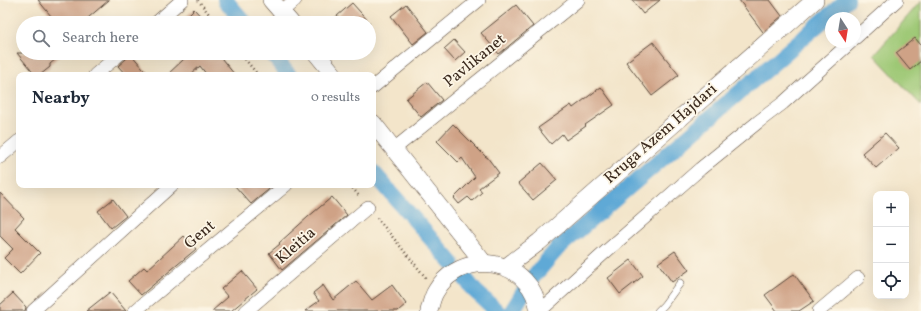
<!DOCTYPE html>
<meta charset="utf-8">
<style>
body{margin:0;font-family:Vollkorn,serif;background:#f6f6f7;color:#1f2937}
.controls{position:absolute;right:12px;bottom:12px;display:grid;overflow:hidden;border-radius:8px;box-shadow:0 4px 16px #0002}
.controls button{width:36px;height:36px;display:grid;place-items:center;padding:0;border:0;border-bottom:1px solid #e0e1e3;background:#fff;color:#1f2937;font:20px sans-serif}
.compass{position:absolute;left:825px;top:12px;width:36px;height:36px;border-radius:50%;background:#fff;box-shadow:0 4px 16px #0002;rotate:168deg}
.list{margin:0;padding:0;list-style:none}
h2{display:flex;justify-content:space-between;align-items:center;height:52px;margin:0;padding:0 16px;font-size:17px}
h2 small{font-size:13px;font-weight:400;color:#747a83}
.icon{flex:none;width:22px;height:22px;fill:none;stroke:currentColor;stroke-width:2;stroke-linecap:round;stroke-linejoin:round}
.map{position:relative;flex:none;width:921px;height:311px;overflow:hidden}
.search{position:absolute;background:#fff;box-shadow:0 4px 16px #0002;left:16px;top:16px;width:360px;height:44px;display:flex;align-items:center;gap:10px;box-sizing:border-box;padding:0 14px;border-radius:22px;color:#747a83;font-size:15px}
.panel{position:absolute;background:#fff;box-shadow:0 4px 16px #0002;left:16px;top:72px;width:360px;height:116px;border-radius:8px}
.map>svg:first-child{display:block}
.green{fill:#9dc875;stroke:#6c794a}
.lines{fill:none;stroke-linecap:round;stroke-linejoin:round}
.canal{stroke:#5ea9d6;stroke-width:16}
.building{fill:#cfa286}
.service-casing{stroke:#574638;stroke-width:8}
.minor-casing{stroke:#574638;stroke-width:14}
.tertiary-casing{stroke:#574638;stroke-width:18}
.path{stroke:#574638;stroke-width:2.5;stroke-dasharray:1 3;stroke-linecap:butt}
.service{stroke:#fff;stroke-width:7}
.minor{stroke:#fff;stroke-width:13}
.tertiary{stroke:#fff;stroke-width:17}
.labels{text-anchor:middle;dominant-baseline:central;stroke-width:3.5;stroke-linejoin:round;paint-order:stroke}
.street-label{font-size:16px;fill:#3b2a1e;stroke:#fcf5e5}
</style>
<div class="map">
<svg width="921" height="311" viewBox="0 0 921 311">
<rect width="100%" height="100%" fill="#fcf5e5"/>
<filter id="ink" filterUnits="userSpaceOnUse"><feTurbulence type="fractalNoise" baseFrequency=".025" numOctaves="2"/><feDisplacementMap in="SourceGraphic" scale="8" xChannelSelector="R" yChannelSelector="G"/><feConvolveMatrix kernelMatrix="1 2 1 2 8 2 1 2 1" color-interpolation-filters="sRGB"/></filter>
<filter id="wash" filterUnits="userSpaceOnUse"><feTurbulence type="fractalNoise" baseFrequency=".012" numOctaves="4" result="noise"/><feDisplacementMap in="SourceGraphic" scale="16" xChannelSelector="R" yChannelSelector="G"/><feGaussianBlur stdDeviation="0.9" result="paint"/><feColorMatrix in="noise" values="0 0 0 0 0 0 0 0 0 0 0 0 0 0 0 0 0 1.4 0 .05"/><feComposite in="paint" operator="in"/></filter>
<g filter="url(#wash)">
<rect width="100%" height="100%" fill="#f3e5ca"/>
<path class="green" d="M921,1V105L874,55Z"/>
<g class="lines">
<g class="canal">
<path d="M225,0L245,23"/>
<path d="M271,53L289,75"/>
<path d="M373,172L452,263"/>
<path d="M464,277L475,291L497,311"/>
<path d="M533,277L557,249L847,0"/>
<path d="M512,311L517,303L523,293"/>
</g>
</g>
<g id="blocks">
<g class="building">
<path d="M38,0H109L82,23H42L51,16Z"/>
<path d="M632,0H660L643,14Z"/>
<path d="M739,0H770L782,16L763,32Z"/>
<path d="M352,3L370,23H329Z"/>
<path d="M406,4L428,32L413,44L391,16Z"/>
<path d="M516,5L533,26L499,54L481,33Z"/>
<path d="M194,9L207,23H180Z"/>
<path d="M915,38L921,45V61L910,70L896,53Z"/>
<path d="M454,40L465,52L455,61L444,49Z"/>
<path d="M653,42L679,75L652,96L626,62Z"/>
<path d="M17,53H63L50,64V67L40,75H35Z"/>
<path d="M129,53H130L149,75H126L118,66L126,59L128,56Z"/>
<path d="M179,53H217L235,75H207L200,66L190,75H167L184,59Z"/>
<path d="M427,82L442,100L421,117L406,99Z"/>
<path d="M601,87L614,105L585,125L586,126L566,140L562,134L551,144L538,128L571,105L573,108Z"/>
<path d="M453,124L486,157H487L499,173L479,188L482,192L472,201L468,197L459,204L454,198L475,177L462,158L458,162L437,141Z"/>
<path d="M885,133L899,148L876,168L862,153Z"/>
<path d="M542,163L557,180L533,200L518,183Z"/>
<path d="M234,185H274L251,204Z"/>
<path d="M0,193L24,218L15,228L40,253L20,274L4,258L13,249L0,236Z"/>
<path d="M332,197L347,215L282,270L269,253L280,244L279,243L308,217Z"/>
<path d="M113,199L126,216L111,228L98,211Z"/>
<path d="M184,236L196,249L141,295L128,281L144,267L147,270Z"/>
<path d="M675,251L689,270L672,282L658,263Z"/>
<path d="M631,260L643,276L620,294L608,278Z"/>
<path d="M242,271L257,289L231,311H212L228,297L221,289Z"/>
<path d="M794,274L814,301L799,311H777L765,295Z"/>
<path d="M356,281L372,300L392,285L406,304L398,311H305L319,301L313,293L323,285L333,300Z"/>
<path d="M110,292L126,311H86Z"/>
<path d="M13,293L26,307L25,311H0V305Z"/>
</g>
</g>
</g>
<g filter="url(#ink)">
<use href="#blocks" fill-opacity="0" stroke="#574638" stroke-width="1"/>
<g class="lines">
<g class="service-casing">
<path id="service" d="M658,311L664,305L680,283"/>
</g>
<g class="minor-casing">
<g id="minor">
<path d="M281,12L295,0"/>
<path d="M156,23L182,0"/>
<path d="M855,38L897,0"/>
<path d="M95,75L121,53"/>
<path d="M373,87L479,0"/>
<path d="M394,149L578,0"/>
<path d="M0,157L19,141"/>
<path d="M33,311L172,185"/>
<path d="M135,311L286,185"/>
<path d="M246,311L368,207"/>
<path d="M540,311L602,255L700,169L758,122L783,103L851,42"/>
<path d="M819,311L858,278"/>
</g>
</g>
<g class="tertiary-casing">
<g id="tertiary">
<path d="M271,0L291,23"/>
<path d="M316,53L334,75"/>
<path d="M373,123L484,263"/>
<path d="M506,267L539,242L815,0"/>
<path d="M429,311C431,304 432,297 436,291C454,259 501,254 525,281C533,289 537,300 539,311"/>
</g>
</g>
<g class="path">
<path d="M198,0L216,23"/>
<path d="M240,53L258,75"/>
<path d="M350,185L360,197"/>
<path d="M377,218L427,279"/>
</g>
<use href="#service" class="service"/>
<use href="#minor" class="minor"/>
<use href="#tertiary" class="tertiary"/>
</g>
</g>
<g class="labels">
<g class="street-label">
<text transform="translate(475 61) rotate(-39)">Pavlikanet</text>
<text transform="translate(661 134) rotate(-41)">Rruga Azem Hajdari</text>
<text transform="translate(200 235) rotate(-40)">Gent</text>
<text transform="translate(296 246) rotate(-41)">Kleitia</text>
</g>
</g>
</svg>
<div class="controls">
<button>+</button>
<button>−</button>
<button><svg class="icon" aria-label="locate" viewBox="0 0 24 24"><circle cx="12" cy="12" r="6"/><path d="M12 2v4M12 18v4M2 12h4M18 12h4"/></svg></button>
</div>
<svg class="compass" viewBox="-18 -18 36 36"><path d="M0-13l5 13h-10z" fill="#e53935"/><path d="M0 13l5-13h-10z" fill="#747a83"/></svg>
<div class="search"><svg class="icon" aria-label="search" viewBox="0 0 24 24"><circle cx="10" cy="10" r="6"/><path d="M15 15l6 6"/></svg>Search here</div>
<section class="panel">
<h2>Nearby<small>0 results</small></h2>
<ul class="list">
</ul>
</section>
</div>
